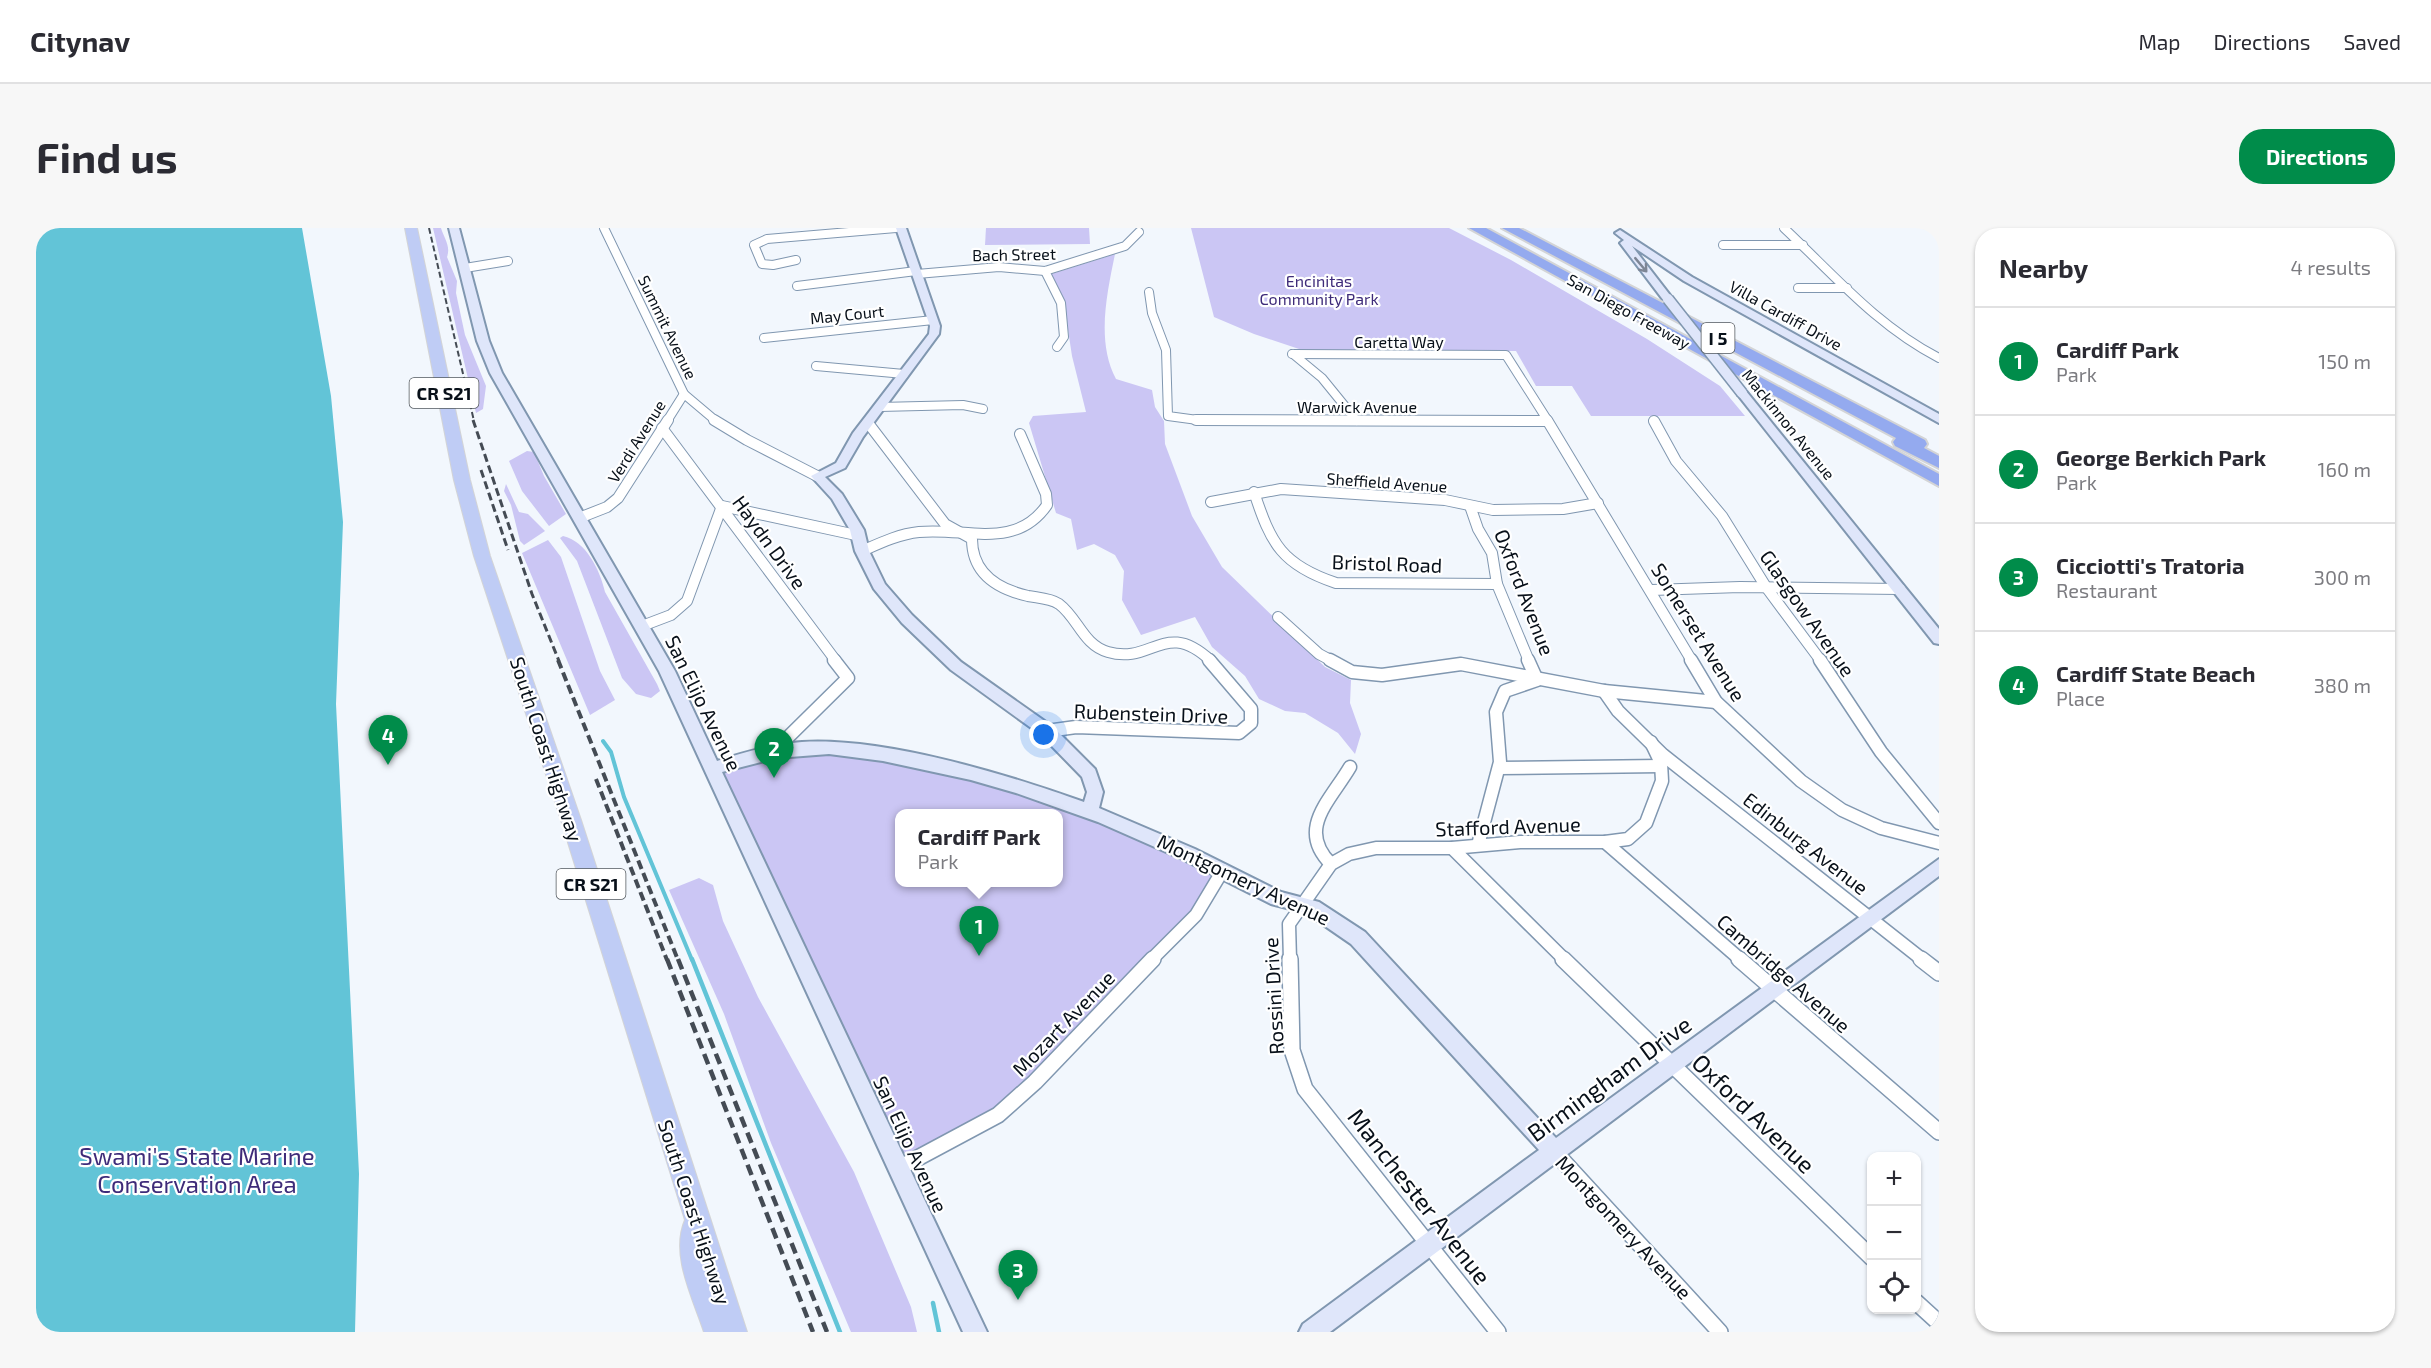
<!DOCTYPE html>
<meta charset="utf-8">
<style>
body{margin:0;font-family:"Exo 2",sans-serif;background:#f7f7f7;color:#2b2b33}
.controls{position:absolute;right:18px;bottom:18px;display:grid;overflow:hidden;border-radius:12px;box-shadow:0 2px 4px #0004}
.controls button{width:54px;height:54px;display:grid;place-items:center;padding:0;border:0;border-bottom:2px solid #e1e1e2;background:#fff;color:#2b2b33;font:30px sans-serif}
.you{position:absolute;left:1008px;top:507px;width:21px;height:21px;margin:-15px;border:4px solid #fff;border-radius:50%;background:#1a73e8;box-shadow:0 0 0 9px #1a73e833}
.badge{display:grid;place-items:center;width:39px;height:39px;border-radius:50%;background:#008c4a;color:#fff;font-size:20px;font-weight:700}
.pin{position:absolute;translate:-50% -50px;filter:drop-shadow(0 2px 3px #0008)}
.pin::after{content:'';position:absolute;top:32px;width:21px;height:18px;background:inherit;clip-path:polygon(0 0,100% 0,50% 100%)}
.popup{position:absolute;left:859px;top:581px;width:168px;height:78px;box-sizing:border-box;display:grid;place-content:center;border-radius:12px;background:#fff;filter:drop-shadow(0 2px 4px #0005);font-size:20px;white-space:nowrap;color:#7c7c81}
.popup b{font-size:22px;color:#2b2b33}
.popup::after{content:'';position:absolute;left:50%;top:100%;margin-left:-12px;border:12px solid transparent;border-top-color:#fff}
.list{margin:0;padding:0;list-style:none}
h2{display:flex;justify-content:space-between;align-items:center;height:78px;margin:0;padding:0 24px;font-size:26px}
h2 small{font-size:20px;font-weight:400;color:#7c7c81}
.list li{display:grid;grid-template-columns:39px 1fr auto;gap:18px;align-items:center;box-sizing:border-box;height:108px;padding:0 24px;border-top:2px solid #e1e1e2}
.list b{display:block;font-size:22px;white-space:nowrap}
.list p{margin:0;font-size:20px;white-space:nowrap;color:#7c7c81}
.list em{font-size:20px;font-style:normal;color:#7c7c81}
.icon{flex:none;width:33px;height:33px;fill:none;stroke:currentColor;stroke-width:2;stroke-linecap:round;stroke-linejoin:round}
.map{position:relative;flex:none;width:1903px;height:1104px;overflow:hidden;border-radius:24px}
header{display:flex;align-items:center;gap:36px;box-sizing:border-box;height:84px;padding:0 30px;background:#fff;border-bottom:2px solid #e1e1e2}
header strong{font-size:28px}
nav{display:flex;gap:33px;margin-inline-start:auto;font-size:21px}
.intro{display:flex;align-items:center;justify-content:space-between;box-sizing:border-box;height:144px;padding:0 36px}
h1{margin:0;font-size:42px}
.button{padding:15px 27px;border-radius:24px;background:#008c4a;color:#fff;font-size:21px;font-weight:700}
main{display:flex;gap:36px;padding:0 36px}
aside{flex:1;background:#fff;border-radius:24px;box-shadow:0 2px 4px #0004}
.map>svg:first-child{display:block}
.green{fill:#cbc6f4;fill-rule:evenodd}
.water{fill:#62c4d7}
.lines{fill:none;stroke-linecap:round;stroke-linejoin:round}
.stream-far1{stroke:#62c4d7;stroke-width:4}
.stream{stroke:#62c4d7;stroke-width:4.5}
.street-far3-casing{stroke:#8097b0;stroke-width:10}
.street-far2-casing{stroke:#8097b0;stroke-width:12}
.street-far1-casing{stroke:#8097b0;stroke-width:15}
.street-casing{stroke:#8097b0;stroke-width:18}
.secondary-casing{stroke:#8097b0;stroke-width:4}
.primary-casing{stroke:#d3d4d6;stroke-width:2}
.highway-casing{stroke:#d3d4d6;stroke-width:4}
.street-far3{stroke:#fff;stroke-width:8}
.street-far2{stroke:#fff;stroke-width:10}
.street-far1{stroke:#fff;stroke-width:12}
.street{stroke:#fff;stroke-width:15}
.secondary{fill:#dfe6fa;fill-rule:evenodd}
.primary{fill:#bfccf5;fill-rule:evenodd}
.highway{fill:#94aaef;fill-rule:evenodd}
.rail-far3{stroke:#444b54;stroke-width:2;stroke-dasharray:6 3;stroke-linecap:butt}
.rail-far2{stroke:#444b54;stroke-width:3;stroke-dasharray:8 4;stroke-linecap:butt}
.rail-far1{stroke:#444b54;stroke-width:4;stroke-dasharray:9 4.5;stroke-linecap:butt}
.rail{stroke:#444b54;stroke-width:4.5;stroke-dasharray:11 6;stroke-linecap:butt}
.secondary-bridge-casing{stroke:#8097b0;stroke-width:13;stroke-linecap:butt}
.secondary-bridge{stroke:#dfe6fa;stroke-width:10}
.oneway{stroke:#7e8695}
.labels{text-anchor:middle;dominant-baseline:central;stroke-width:4.5;stroke-linejoin:round;paint-order:stroke}
.far-street-label{font-size:16px;fill:#081019;stroke:#fff}
.far-park-label{font-size:16px;fill:#3e2b79;stroke:#fff}
.shield{fill:#fff;stroke:#52585e;stroke-width:1.5}
.shield-label{font-size:18px;font-weight:bold;fill:#081019}
.street-label{font-size:20px;fill:#081019;stroke:#fff}
.near-street-label{font-size:24px;fill:#081019;stroke:#fff}
.near-park-label{font-size:24px;fill:#3e2b79;stroke:#fff}
</style>
<header>
<strong>Citynav</strong>
<nav><a>Map</a><a>Directions</a><a>Saved</a></nav>
</header>
<div class="intro"><h1>Find us</h1><a class="button">Directions</a></div>
<main>
<div class="map">
<svg width="1903" height="1104" viewBox="0 0 1903 1104">
<rect width="100%" height="100%" fill="#f2f7fd"/>
<g class="green">
<path d="M397,0H405C408,10 415,18 411,29L421,53L420,65L429,107L450,158L447,181L440,185Z"/>
<path d="M950,0H1053L1054,16L949,17Z"/>
<path d="M1155,0H1413L1475,32L1611,111L1684,158L1709,188H1555L1536,158H1500L1480,123H1269L1218,106L1178,89Z"/>
<path d="M1079,26C1071,65 1060,114 1080,151L1116,162L1119,179L1128,193L1129,216L1156,288L1186,339L1289,439L1315,452L1314,475L1325,506L1319,526L1302,505L1269,485L1249,483L1223,471L1209,448L1176,419L1159,389L1105,407L1086,372L1088,343L1079,327L1058,316L1041,322L1035,291L1020,285L993,195L997,188L1050,184L1036,128L1027,69L1015,46Z"/>
<path d="M491,223L498,224L508,248L530,286L513,298L486,263L473,233Z"/>
<path d="M470,256L483,284L492,286L509,303L488,317L484,313L475,277L468,263Z"/>
<path d="M527,308C550,313 564,342 569,364L621,456L624,463L615,470L600,466L586,450L541,333L524,310Z"/>
<path d="M512,312L525,329L564,443L579,472L554,487L486,325Z"/>
<path d="M781,519L961,551L1186,642L1177,664L970,879L863,940L678,541ZM864,586H1022V654H864Z"/>
<path d="M663,650L677,657L687,693L722,769L818,944L875,1079L881,1104H815L735,915L688,786L633,662Z"/>
</g>
<path class="water" d="M0,0H266L295,168L307,294L300,476L323,946L319,1104H0Z"/>
<g class="lines">
<path class="stream-far1" d="M567,513L575,524L588,569L656,732"/>
<g class="stream">
<path d="M656,731L804,1104"/>
<path d="M897,1075L903,1104"/>
</g>
<g class="street-far3-casing">
<g id="street-far3">
<path d="M568,0L648,166L680,193"/>
<path d="M1748,0C1798,47 1841,98 1903,130"/>
<path d="M1687,17H1767"/>
<path d="M760,32L737,37L726,36L718,17L731,11L860,0"/>
<path d="M429,40L472,33"/>
<path d="M1009,43L1025,75L1028,109L1021,119"/>
<path d="M881,46L963,39L1009,43L1089,18L1103,4"/>
<path d="M761,58L880,43"/>
<path d="M1762,60H1811"/>
<path d="M1113,64L1116,85L1130,122L1132,188L1169,193H1510"/>
<path d="M728,110L897,92"/>
<path d="M1256,126L1470,127L1512,193"/>
<path d="M1257,126L1286,150L1321,193"/>
<path d="M780,138L868,146"/>
<path d="M843,179L927,177L947,181"/>
<path d="M631,193L648,166"/>
</g>
</g>
<g class="street-far2-casing">
<g id="street-far2">
<path d="M678,192L711,212L781,248"/>
<path d="M1160,192L1510,193"/>
<path d="M1511,192L1656,433"/>
<path d="M1618,193L1640,233L1686,288L1730,359L1785,433"/>
<path d="M832,195L909,296L936,311C936,345 961,361 992,368C1002,370 1014,370 1023,376C1042,390 1047,417 1072,424C1116,437 1129,390 1175,433"/>
<path d="M626,200L800,433"/>
<path d="M1218,264C1235,316 1246,337 1300,355L1461,356"/>
<path d="M1175,274L1245,261L1409,272L1457,282L1527,281L1562,275"/>
<path d="M1434,278L1442,301L1456,325L1461,356L1493,433"/>
<path d="M543,290L571,279L582,270L632,192"/>
<path d="M826,323C844,315 863,306 883,304C929,299 979,323 1011,277L1010,266L984,206"/>
<path d="M1616,362L1704,359L1864,361"/>
<path d="M1242,389L1283,426L1296,433"/>
<path d="M606,398L635,387L651,373L686,278L820,307"/>
</g>
</g>
<g class="street-far1-casing">
<g id="street-far1">
<path d="M1294,432L1316,444L1346,447L1425,436L1568,463L1680,474"/>
<path d="M1655,432L1680,474L1765,553L1806,582L1845,600L1903,615"/>
<path d="M1784,432L1845,524L1903,595"/>
<path d="M1568,463L1582,483L1627,527L1887,732"/>
<path d="M1011,503L1040,499L1203,505L1215,495V481L1173,432"/>
<path d="M738,523L812,450L798,432"/>
<path d="M1463,540L1625,538"/>
<path d="M1569,614L1705,732"/>
<path d="M1442,617L1464,534L1460,484L1469,463L1501,452L1492,432"/>
<path d="M1416,620L1529,732"/>
<path d="M1295,636C1260,601 1294,573 1314,539"/>
<path d="M1115,732L1160,687L1187,642"/>
<path d="M1254,732L1253,696L1295,636L1313,626L1340,620H1416L1484,614H1569L1592,611L1610,595L1626,553L1625,535L1615,514"/>
</g>
</g>
<g class="street-casing">
<g id="street">
<path d="M1254,731L1256,822L1269,861L1462,1104"/>
<path d="M1527,731L1836,1030"/>
<path d="M1703,731L1903,904"/>
<path d="M1885,731L1903,745"/>
<path d="M1517,922L1684,1104"/>
<path d="M863,940L962,887L999,854L1117,731"/>
<path d="M1880,1074L1903,1095"/>
</g>
</g>
<g class="secondary-casing">
<g id="secondary">
<path d="M413,0H423L453,113L466,145L639,443L681,533C709,524 737,516 766,514C848,509 970,546 1048,574L1051,564L1046,549L1005,507L915,442L866,395L838,361L819,323L814,302L796,271L775,248L800,235L817,205L893,106L894,98L860,0H870L904,98L903,106L827,209L809,240L789,249L806,266L828,302L833,323L849,356L876,387L925,434L1017,499L1059,541L1067,564L1063,580L1159,621L1245,664L1283,674L1329,704L1520,910L1903,631V648L1294,1104H1263L1267,1096L1503,922L1315,716L1270,685L1235,676L1146,631L1062,594L980,565L935,552L847,533L793,526L741,530L686,544L951,1104H927L623,443L454,145L441,113Z"/>
<path d="M1584,2L1656,49L1903,186V195L1648,53L1596,18L1637,71L1628,73L1584,15L1588,12L1579,5Z"/>
<path d="M1702,163H1710L1903,401V416L1898,415L1702,167Z"/>
</g>
</g>
<g class="primary-casing">
<path id="primary" d="M369,0H381L434,252L454,328L545,592L711,1104H668C657,1070 634,1027 649,992L525,592L438,328L418,252Z"/>
</g>
<g class="highway-casing">
<g id="highway">
<path d="M1433,0H1450L1903,246V258Z"/>
<path d="M1466,0H1483L1889,212L1891,216L1888,220L1903,228V240L1859,218L1857,214L1860,210Z"/>
</g>
</g>
<use href="#street-far3" class="street-far3"/>
<use href="#street-far2" class="street-far2"/>
<use href="#street-far1" class="street-far1"/>
<use href="#street" class="street"/>
<use href="#secondary" class="secondary"/>
<use href="#primary" class="primary"/>
<use href="#highway" class="highway"/>
<path class="rail-far3" d="M393,0L438,193"/>
<g class="rail-far2">
<path d="M437,192L496,366L523,433"/>
<path d="M445,242L472,322"/>
</g>
<g class="rail-far1">
<path d="M522,432L642,732"/>
<path d="M560,551L631,732"/>
</g>
<g class="rail">
<path d="M631,731L777,1104"/>
<path d="M642,731L791,1104"/>
</g>
<g class="secondary-bridge-casing">
<path id="secondary-bridge" d="M1632,71L1706,165"/>
</g>
<use href="#secondary-bridge" class="secondary-bridge"/>
</g>
<defs><path id="oneway-shaft" d="M-6 0H5M1.5-3L5.5 0L1.5 3" fill="none" stroke-width="1.6" stroke-linecap="round" stroke-linejoin="round" transform="scale(1.5)"/></defs>
<use class="oneway" href="#oneway-shaft" transform="translate(1605 37) rotate(50)"/>
<g class="labels">
<g class="far-street-label">
<text transform="translate(978 26) rotate(-1)">Bach Street</text>
<text transform="translate(1593 83) rotate(29)">San Diego Freeway</text>
<text transform="translate(811 86) rotate(-6)">May Court</text>
<text transform="translate(1750 87) rotate(29)">Villa Cardiff Drive</text>
<text transform="translate(632 99) rotate(64)">Summit Avenue</text>
<text x="1363" y="113">Caretta Way</text>
<text x="1321" y="178">Warwick Avenue</text>
<text transform="translate(1753 196) rotate(51)">Mackinnon Avenue</text>
<text transform="translate(600 213) rotate(-58)">Verdi Avenue</text>
<text transform="translate(1351 254) rotate(4)">Sheffield Avenue</text>
</g>
<g class="far-park-label">
<text x="1283" y="52">Encinitas<tspan x="1283" dy="18">Community Park</tspan></text>
</g>
<g class="shield">
<rect x="1665.5" y="95" width="33" height="30" rx="4.5"/>
<rect x="373.5" y="150" width="69" height="30" rx="4.5"/>
<rect x="520.5" y="641" width="69" height="30" rx="4.5"/>
</g>
<g class="shield-label">
<text x="1682" y="110">I 5</text>
<text x="408" y="165">CR S21</text>
<text x="555" y="656">CR S21</text>
</g>
<g class="street-label">
<text transform="translate(734 314) rotate(54)">Haydn Drive</text>
<text transform="translate(1351 335) rotate(2)">Bristol Road</text>
<text transform="translate(1489 364) rotate(69)">Oxford Avenue</text>
<text transform="translate(1772 385) rotate(55)">Glasgow Avenue</text>
<text transform="translate(1663 404) rotate(58)">Somerset Avenue</text>
<text transform="translate(668 475) rotate(64)">San Elijo Avenue</text>
<text transform="translate(1115 485) rotate(2)">Rubenstein Drive</text>
<text transform="translate(511 521) rotate(72)">South Coast Highway</text>
<text transform="translate(1472 598) rotate(-2)">Stafford Avenue</text>
<text transform="translate(1770 615) rotate(38)">Edinburg Avenue</text>
<text transform="translate(1208 651) rotate(25)">Montgomery Avenue</text>
<text transform="translate(1748 745) rotate(41)">Cambridge Avenue</text>
<text transform="translate(1237 768) rotate(-93)">Rossini Drive</text>
<text transform="translate(1027 795) rotate(-46)">Mozart Avenue</text>
<text transform="translate(875 916) rotate(65)">San Elijo Avenue</text>
<text transform="translate(659 984) rotate(72)">South Coast Highway</text>
<text transform="translate(1588 999) rotate(47)">Montgomery Avenue</text>
</g>
<g class="near-street-label">
<text transform="translate(1573 850) rotate(-36)">Birmingham Drive</text>
<text transform="translate(1718 885) rotate(44)">Oxford Avenue</text>
<text transform="translate(1384 968) rotate(52)">Manchester Avenue</text>
</g>
<g class="near-park-label">
<text x="161" y="927">Swami's State Marine<tspan x="161" dy="28">Conservation Area</tspan></text>
</g>
</g>
</svg>
<div class="controls">
<button>+</button>
<button>−</button>
<button><svg class="icon" aria-label="locate" viewBox="0 0 24 24"><circle cx="12" cy="12" r="6"/><path d="M12 2v4M12 18v4M2 12h4M18 12h4"/></svg></button>
</div>
<div class="you"></div>
<div class="pin badge" style="left:943px;top:728px">1</div>
<div class="popup"><b>Cardiff Park</b>Park</div>
<div class="pin badge" style="left:738px;top:550px">2</div>
<div class="pin badge" style="left:982px;top:1072px">3</div>
<div class="pin badge" style="left:352px;top:537px">4</div>
</div>
<aside>
<h2>Nearby<small>4 results</small></h2>
<ul class="list">
<li><span class="badge">1</span><div><b>Cardiff Park</b><p>Park</p></div><em>150 m</em></li>
<li><span class="badge">2</span><div><b>George Berkich Park</b><p>Park</p></div><em>160 m</em></li>
<li><span class="badge">3</span><div><b>Cicciotti's Tratoria</b><p>Restaurant</p></div><em>300 m</em></li>
<li><span class="badge">4</span><div><b>Cardiff State Beach</b><p>Place</p></div><em>380 m</em></li>
</ul>
</aside>
</main>
